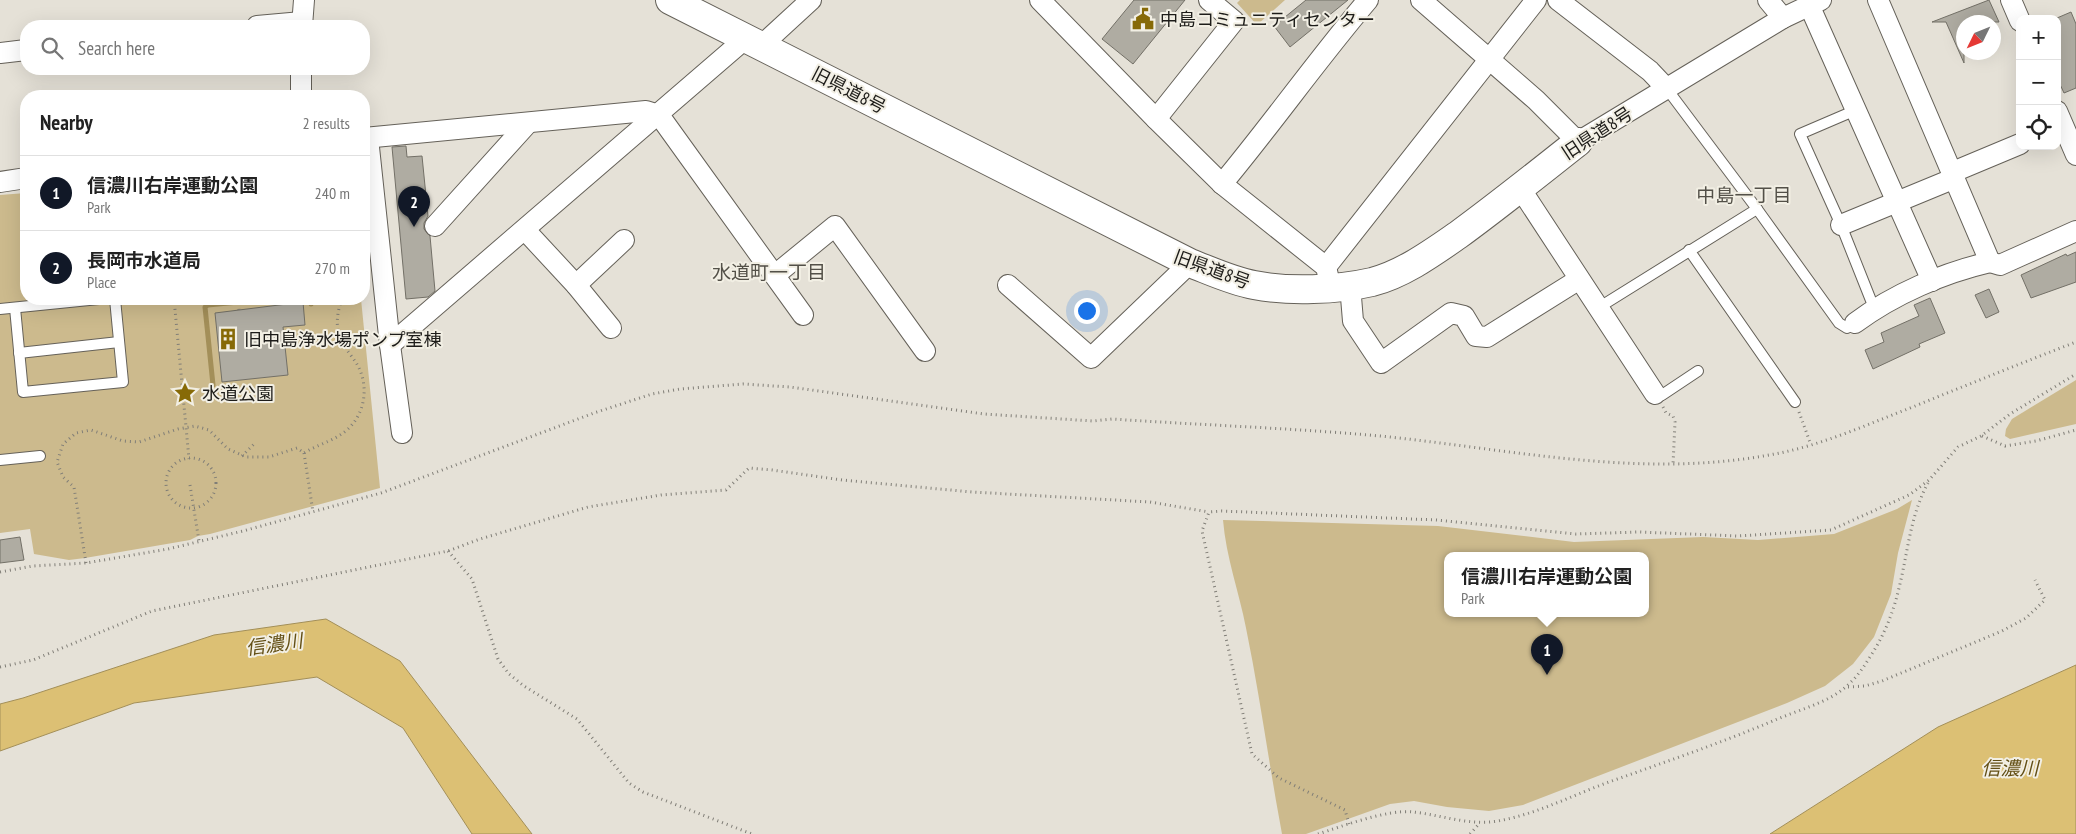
<!DOCTYPE html>
<meta charset="utf-8">
<style>
body{margin:0;font-family:"PT Sans Narrow","Noto Sans JP",sans-serif;background:#f2f2f2;color:#222}
.controls{position:absolute;right:15px;top:15px;display:grid;overflow:hidden;border-radius:10px;box-shadow:0 5px 20px #0002}
.controls button{width:45px;height:45px;display:grid;place-items:center;padding:0;border:0;border-bottom:1px solid #e0e0e0;background:#fff;color:#222;font:25px sans-serif}
.compass{position:absolute;left:1956px;top:15px;width:45px;height:45px;border-radius:50%;background:#fff;box-shadow:0 5px 20px #0002;rotate:227deg}
.you{position:absolute;left:1086px;top:310px;width:18px;height:18px;margin:-12px;border:4px solid #fff;border-radius:50%;background:#1a73e8;box-shadow:0 0 0 8px #1a73e833}
.badge{display:grid;place-items:center;width:32px;height:32px;border-radius:50%;background:#111827;color:#fff;font-size:16px;font-weight:700}
.pin{position:absolute;translate:-50% -41px;filter:drop-shadow(0 1px 2px #0008)}
.pin::after{content:'';position:absolute;top:26px;width:18px;height:15px;background:inherit;clip-path:polygon(0 0,100% 0,50% 100%)}
.popup{position:absolute;left:1444px;top:552px;width:205px;height:65px;box-sizing:border-box;display:grid;place-content:center;border-radius:10px;background:#fff;filter:drop-shadow(0 1px 4px #0005);font-size:16px;white-space:nowrap;color:#767676}
.popup b{font-size:19px;color:#222}
.popup::after{content:'';position:absolute;left:50%;top:100%;margin-left:-10px;border:10px solid transparent;border-top-color:#fff}
.list{margin:0;padding:0;list-style:none}
h2{display:flex;justify-content:space-between;align-items:center;height:65px;margin:0;padding:0 20px;font-size:21px}
h2 small{font-size:16px;font-weight:400;color:#767676}
.list li{display:grid;grid-template-columns:32px 1fr auto;gap:15px;align-items:center;box-sizing:border-box;height:75px;padding:0 20px;border-top:1px solid #e0e0e0}
.list b{display:block;font-size:19px;white-space:nowrap}
.list p{margin:0;font-size:16px;white-space:nowrap;color:#767676}
.list em{font-size:16px;font-style:normal;color:#767676}
.icon{flex:none;width:28px;height:28px;fill:none;stroke:currentColor;stroke-width:2;stroke-linecap:round;stroke-linejoin:round}
.map{position:relative;flex:none;width:2076px;height:834px;overflow:hidden}
.search{position:absolute;background:#fff;box-shadow:0 5px 20px #0002;left:20px;top:20px;width:350px;height:55px;display:flex;align-items:center;gap:12px;box-sizing:border-box;padding:0 18px;border-radius:20px;color:#767676;font-size:19px}
.panel{position:absolute;background:#fff;box-shadow:0 5px 20px #0002;left:20px;top:90px;width:350px;height:215px;border-radius:20px}
.map>svg:first-child{display:block}
.green{fill:#ccba8d;fill-rule:evenodd}
.water{fill:#dcc074;stroke:#a38f59}
.lines{fill:none;stroke-linecap:round;stroke-linejoin:round}
.stream{stroke:#a38f59;stroke-width:5}
.building{fill:#afaca2;stroke:#737067}
.lane-casing{stroke:#656159;stroke-width:12}
.street-casing{stroke:#656159;stroke-width:22}
.secondary-casing{stroke:#656159;stroke-width:30}
.path{stroke:#807e77;stroke-width:3;stroke-dasharray:1 4;stroke-linecap:butt}
.lane{stroke:#fff;stroke-width:10}
.street{stroke:#fff;stroke-width:20}
.secondary{stroke:#fff;stroke-width:28}
.labels{text-anchor:middle;dominant-baseline:central;stroke-width:4;stroke-linejoin:round;paint-order:stroke}
.poi-label{font-size:18px;fill:#1d1c19;stroke:#f2efe4;text-anchor:start}
.street-label{font-size:18px;fill:#1d1c19;stroke:#f2efe4}
.neighbourhood-label{font-size:19px;fill:#535048;stroke:#f2efe4}
.water-label{font-size:19px;font-style:italic;fill:#634f15;stroke:#f2efe4}
</style>
<div class="map">
<svg width="2076" height="834" viewBox="0 0 2076 834">
<rect width="100%" height="100%" fill="#e5e1d7"/>
<g class="green">
<path d="M1240,0H1285L1257,25L1237,3Z"/>
<path d="M26,193V299H361L380,488L210,534L198,536L190,540L85,558L69,560L34,554L30,529L0,533V195Z"/>
<path d="M2076,380V424L2010,439L2005,436L2006,429L2012,419Z"/>
<path d="M1912,500L1898,553L1891,594L1874,637L1853,664L1825,686L1787,703L1523,805L1489,811L1447,807L1414,801L1390,804L1306,834H1282C1269,765 1260,696 1246,628C1239,592 1226,557 1223,520L1438,526L1574,542L1703,537L1758,540L1834,534L1897,509ZM1448,556H1646V614H1448Z"/>
</g>
<g class="water">
<path d="M326,619L400,661L532,834H472L403,728L317,677L134,703L0,751V704L23,698L214,635Z"/>
<path d="M2076,665V834H1770L1938,727Z"/>
</g>
<g class="lines">
<g class="stream">
<path d="M311,299V304"/>
<path d="M213,385L205,307L208,305L269,299"/>
</g>
</g>
<g class="building">
<path d="M1134,0H1185L1133,64L1102,39Z"/>
<path d="M1306,0H1348L1290,47L1274,26Z"/>
<path d="M1989,0L1999,22H1964V63L1946,22H1932Z"/>
<path d="M2071,12L2076,24V88L2064,93L2057,78V18Z"/>
<path d="M406,146L407,157L422,156L428,216L424,223V229L430,236L435,291L428,297L406,299L392,147Z"/>
<path d="M2076,252V282L2031,298L2021,275L2066,254L2067,256Z"/>
<path d="M1989,289L1999,312L1986,318L1975,295Z"/>
<path d="M1930,298L1945,333L1919,344L1920,347L1873,369L1865,350L1884,342L1881,333L1919,316L1914,305Z"/>
<path d="M303,302L305,325L283,327L288,375L222,382L215,313Z"/>
<path d="M20,537L24,560L0,563V540Z"/>
</g>
<g class="lines">
<g class="lane-casing">
<g id="lane">
<path d="M1667,89L1757,209L1839,323L1847,328L1855,323"/>
<path d="M1856,110L1800,134L1841,225L1874,308"/>
<path d="M1689,250L1795,402"/>
<path d="M15,308L23,392L123,382L115,299"/>
<path d="M1598,308L1757,209"/>
<path d="M0,309L99,299"/>
<path d="M19,353L119,342"/>
<path d="M1655,394L1662,395L1698,371"/>
<path d="M0,460L40,456"/>
</g>
</g>
<g class="street-casing">
<g id="street">
<path d="M1040,0L1156,119L1222,184L1326,267L1331,288"/>
<path d="M1421,0L1536,100L1578,142L1783,18L1821,0"/>
<path d="M1558,0L1650,71L1667,89"/>
<path d="M1768,0L1783,18"/>
<path d="M1878,0L1990,262L2000,265L2076,231"/>
<path d="M2011,0L2020,21"/>
<path d="M1810,7L1932,281"/>
<path d="M257,26L302,22"/>
<path d="M302,26L304,0"/>
<path d="M762,45L811,0"/>
<path d="M0,53L26,50"/>
<path d="M301,96V69"/>
<path d="M2057,111L2076,155"/>
<path d="M1156,119L1234,21L1209,0"/>
<path d="M364,138L646,111L659,115L803,315"/>
<path d="M368,138L390,345L402,433"/>
<path d="M1953,172L2020,144"/>
<path d="M0,182L26,178"/>
<path d="M1222,184C1272,124 1317,60 1368,0"/>
<path d="M1520,188L1655,394"/>
<path d="M1841,225L1955,178"/>
<path d="M435,226L528,123"/>
<path d="M525,230L576,285L611,328"/>
<path d="M1326,267L1536,0"/>
<path d="M775,275L835,226L925,351"/>
<path d="M576,285L624,240"/>
<path d="M1008,285L1091,358L1190,263"/>
<path d="M1350,285L1353,321L1381,363L1451,313L1464,316L1476,336L1487,337L1578,280"/>
<path d="M1855,323C1894,294 1943,273 1990,262"/>
<path d="M390,345L745,39"/>
</g>
</g>
<g class="secondary-casing">
<path id="secondary" d="M670,0L1190,263C1211,271 1232,281 1254,285C1289,292 1337,290 1372,282C1403,274 1432,253 1458,235C1499,205 1539,173 1578,142"/>
</g>
<g class="path">
<path d="M174,299L189,459"/>
<path d="M238,299L239,310"/>
<path d="M293,299V303"/>
<path d="M1663,407L1666,413L1673,416L1675,422L1673,465"/>
<path d="M1799,412L1811,445"/>
<path d="M1982,436L2005,446L2036,441L2076,430"/>
<path d="M304,453L313,512"/>
<path d="M242,456L254,444"/>
<circle cx="191" cy="483" r="25"/>
<path d="M190,485L199,541"/>
<path d="M448,551L472,579L498,659L509,674L524,686L577,719L629,783L643,792L752,834"/>
<path d="M86,563L74,487L63,477L57,462L63,444L76,433L91,430L123,441L139,442L178,429L195,426L209,430L228,449L246,457H269L297,448L304,453C318,444 335,441 348,429C365,413 369,387 358,366C353,357 345,349 341,340C335,327 337,312 342,299"/>
<path d="M0,572L33,566L86,563L168,549L243,531L381,493L594,413L652,394L680,389L743,384L790,387L984,414L1093,421L1112,419C1201,425 1291,428 1380,436C1510,449 1639,479 1769,455C1817,447 1861,427 1905,410C1962,387 2019,364 2076,342"/>
<path d="M0,667L33,660L152,611L448,551L480,539L588,507L661,495L726,490L749,468L772,470L842,480L972,492L1150,502L1209,512"/>
<path d="M1848,687L1865,686L1882,681L2002,631L2026,618L2045,600L2035,580"/>
<path d="M1349,824L1345,810L1279,778L1252,754L1202,531L1209,512L1222,511L1436,520L1576,534L1639,532L1738,536L1831,530L1909,495L1929,480L1958,447L1981,436L2010,414L2076,374"/>
<path d="M1318,834C1343,826 1388,809 1413,812C1442,815 1469,826 1498,821C1537,814 1573,795 1609,782C1665,762 1721,743 1775,720C1794,712 1815,706 1833,696C1848,687 1859,675 1868,660C1883,638 1893,614 1899,588C1908,552 1910,516 1928,483"/>
<path d="M1470,834L1479,824"/>
</g>
<use href="#lane" class="lane"/>
<use href="#street" class="street"/>
<use href="#secondary" class="secondary"/>
</g>
<defs>
<g id="civic-bare" transform="scale(1.725)"><path d="M-.6-6.5H3V-4.5H.6V-3L4-1V1h2V6H-6V1h2V-1L-.6-3ZM-1.2 2.5V6h2.4V2.5Z" fill="#876a07" stroke="#f2efe4" stroke-width="2.5" paint-order="stroke"/></g>
<g id="building-bare" transform="scale(1.725)"><path d="M-4-6H4V6H1V3H-1V6H-4ZM-2.5-4.3h1.7v1.8h-1.7ZM.8-4.3h1.7v1.8H.8ZM-2.5-1h1.7V.8h-1.7ZM.8-1h1.7V.8H.8Z" fill="#876a07" stroke="#f2efe4" stroke-width="2.5" paint-order="stroke"/></g>
<g id="sight-bare" transform="scale(1.725)"><path d="M0-6L1.8-2.2L6-1.7L2.9 1.2L3.7 5.4L0 3.3L-3.7 5.4L-2.9 1.2L-6-1.7L-1.8-2.2Z" fill="#876a07" stroke="#f2efe4" stroke-width="2.5" paint-order="stroke"/></g>
</defs>
<g fill-rule="evenodd">
<use href="#civic-bare" x="1143" y="19"/>
<use href="#building-bare" x="228" y="339"/>
<use href="#sight-bare" x="185" y="393"/>
</g>
<g class="labels">
<g class="poi-label">
<text x="1160" y="19">中島コミュニティセンター</text>
<text x="244" y="339">旧中島浄水場ポンプ室棟</text>
<text x="202" y="393">水道公園</text>
</g>
<g class="street-label">
<text transform="translate(849 90) rotate(27)">旧県道8号</text>
<text transform="translate(1597 133) rotate(-33)">旧県道8号</text>
<text transform="translate(1212 269) rotate(20)">旧県道8号</text>
</g>
<g class="neighbourhood-label">
<text x="1744" y="195">中島一丁目</text>
<text x="769" y="272">水道町一丁目</text>
</g>
<g class="water-label">
<text transform="translate(274 644) rotate(-8)">信濃川</text>
<text x="2010" y="768">信濃川</text>
</g>
</g>
</svg>
<div class="controls">
<button>+</button>
<button>−</button>
<button><svg class="icon" aria-label="locate" viewBox="0 0 24 24"><circle cx="12" cy="12" r="6"/><path d="M12 2v4M12 18v4M2 12h4M18 12h4"/></svg></button>
</div>
<svg class="compass" viewBox="-18 -18 36 36"><path d="M0-13l5 13h-10z" fill="#e53935"/><path d="M0 13l5-13h-10z" fill="#767676"/></svg>
<div class="you"></div>
<div class="pin badge" style="left:1547px;top:675px">1</div>
<div class="popup"><b>信濃川右岸運動公園</b>Park</div>
<div class="pin badge" style="left:414px;top:227px">2</div>
<div class="search"><svg class="icon" aria-label="search" viewBox="0 0 24 24"><circle cx="10" cy="10" r="6"/><path d="M15 15l6 6"/></svg>Search here</div>
<section class="panel">
<h2>Nearby<small>2 results</small></h2>
<ul class="list">
<li><span class="badge">1</span><div><b>信濃川右岸運動公園</b><p>Park</p></div><em>240 m</em></li>
<li><span class="badge">2</span><div><b>長岡市水道局</b><p>Place</p></div><em>270 m</em></li>
</ul>
</section>
</div>
